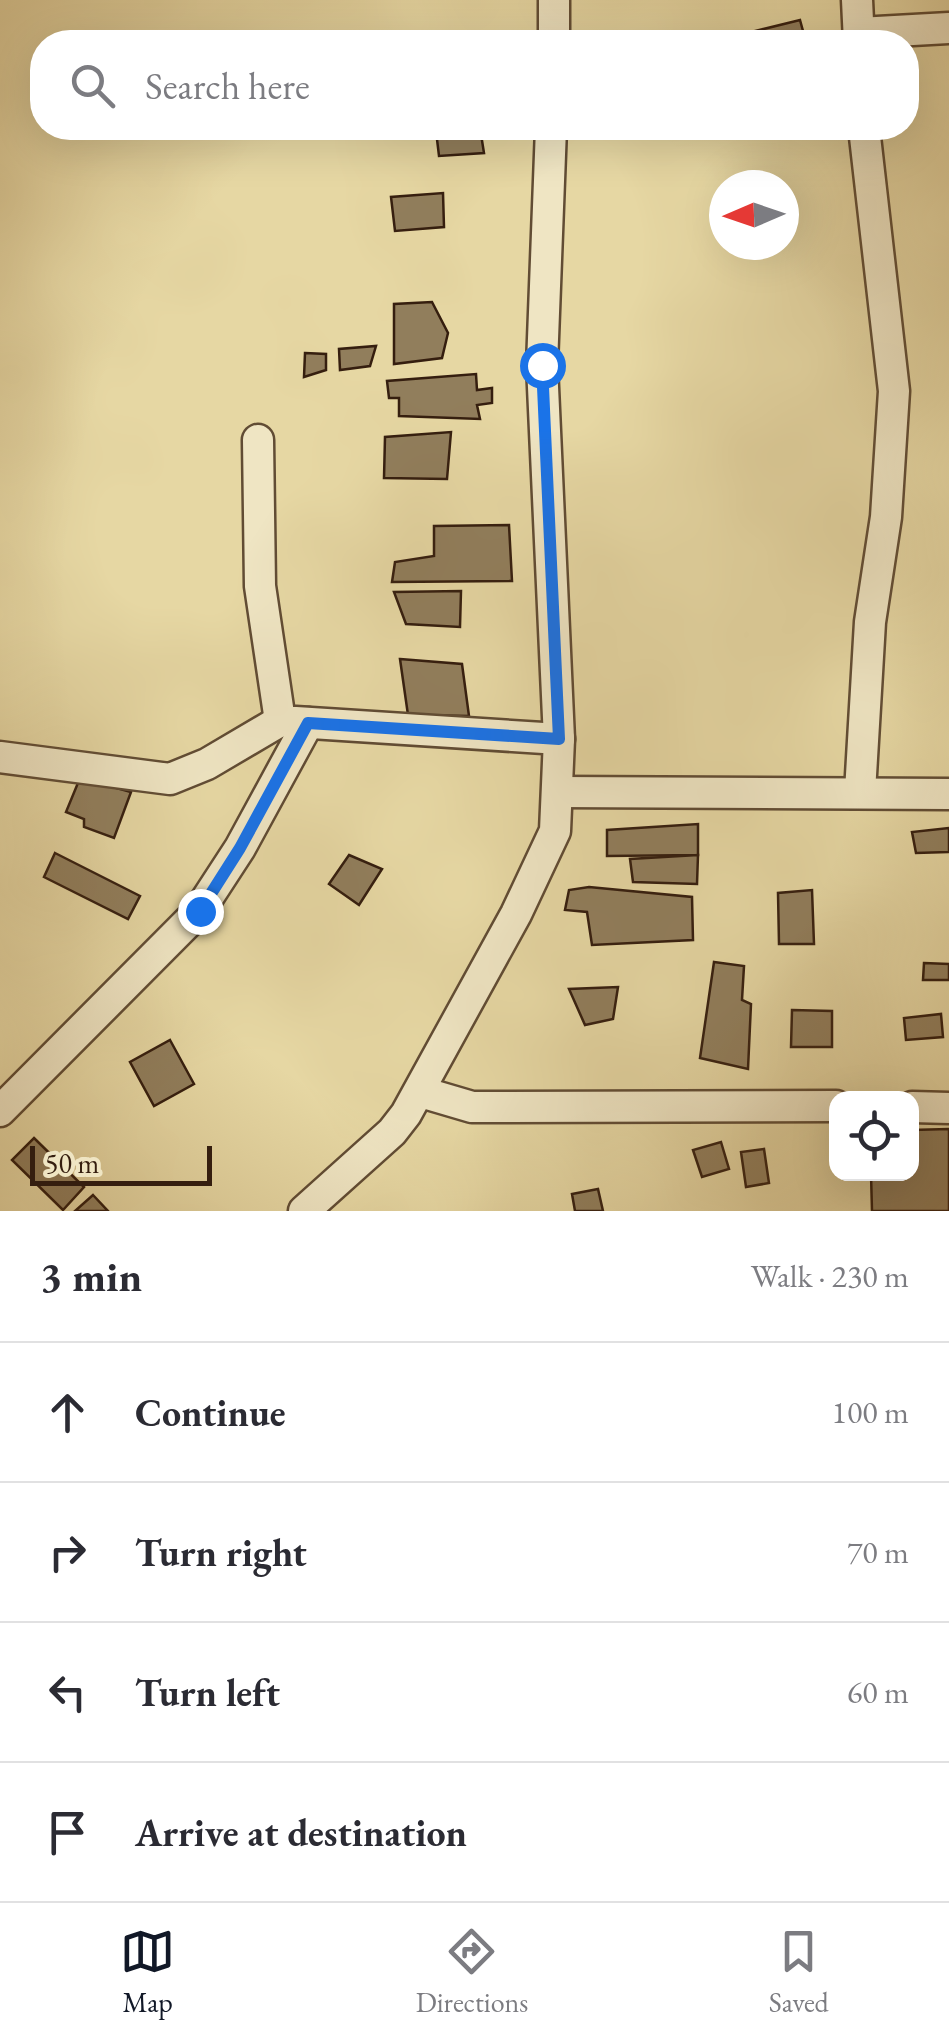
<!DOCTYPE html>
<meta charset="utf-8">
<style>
body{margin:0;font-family:"EB Garamond",serif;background:#f7f7f7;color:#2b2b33}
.controls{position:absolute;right:30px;bottom:30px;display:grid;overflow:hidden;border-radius:20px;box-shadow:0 10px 40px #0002}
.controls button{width:90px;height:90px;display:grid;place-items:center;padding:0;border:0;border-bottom:2px solid #e1e1e2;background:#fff;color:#2b2b33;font:50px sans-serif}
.compass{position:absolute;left:709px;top:170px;width:90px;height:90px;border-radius:50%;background:#fff;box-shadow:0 10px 40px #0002;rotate:268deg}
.scale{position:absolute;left:30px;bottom:25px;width:182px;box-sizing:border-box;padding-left:10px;border:5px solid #351e0f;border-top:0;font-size:28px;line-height:35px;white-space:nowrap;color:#351e0f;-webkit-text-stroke:8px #efe5c3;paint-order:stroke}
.stop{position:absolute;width:30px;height:30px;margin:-22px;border:8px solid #1a73e8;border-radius:50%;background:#fff}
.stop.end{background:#1a73e8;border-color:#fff;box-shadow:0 2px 10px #0008}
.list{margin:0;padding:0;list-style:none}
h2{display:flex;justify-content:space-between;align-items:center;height:130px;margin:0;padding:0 40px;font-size:42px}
h2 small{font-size:32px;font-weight:400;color:#7c7c81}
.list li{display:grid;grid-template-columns:65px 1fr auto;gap:30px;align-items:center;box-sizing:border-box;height:140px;padding:0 40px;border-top:2px solid #e1e1e2}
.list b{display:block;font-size:38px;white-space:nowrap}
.list em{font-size:32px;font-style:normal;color:#7c7c81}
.icon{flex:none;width:55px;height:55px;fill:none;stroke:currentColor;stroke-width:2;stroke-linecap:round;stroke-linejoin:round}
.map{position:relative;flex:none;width:949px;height:1211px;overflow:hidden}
.search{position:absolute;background:#fff;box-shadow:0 10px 40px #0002;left:30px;right:30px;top:30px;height:110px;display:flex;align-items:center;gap:25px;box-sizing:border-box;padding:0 35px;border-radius:40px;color:#7c7c81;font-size:38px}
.sheet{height:690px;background:#fff}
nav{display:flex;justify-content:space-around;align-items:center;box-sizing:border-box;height:140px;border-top:2px solid #e1e1e2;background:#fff;font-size:28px;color:#7c7c81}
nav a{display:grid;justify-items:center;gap:5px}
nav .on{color:#111827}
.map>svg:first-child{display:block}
.building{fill:#917e5c;stroke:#351e0f;stroke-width:2.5}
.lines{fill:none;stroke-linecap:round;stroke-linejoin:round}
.minor-casing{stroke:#614c34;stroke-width:35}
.minor{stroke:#efe5c3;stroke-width:30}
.route{stroke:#1a73e8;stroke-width:12}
</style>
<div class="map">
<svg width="949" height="1211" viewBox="0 0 949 1211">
<rect width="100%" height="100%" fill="#e6d7a3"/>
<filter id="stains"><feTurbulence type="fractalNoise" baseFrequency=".002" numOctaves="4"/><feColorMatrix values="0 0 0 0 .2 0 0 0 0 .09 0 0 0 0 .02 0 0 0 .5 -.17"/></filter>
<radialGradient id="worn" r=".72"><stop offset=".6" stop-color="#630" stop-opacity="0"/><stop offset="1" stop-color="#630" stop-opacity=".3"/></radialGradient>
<g class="building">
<path d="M800,20L806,42H711Z"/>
<path d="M480,128L484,153L439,156L436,131Z"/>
<path d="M443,193L444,227L395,231L391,197Z"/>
<path d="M432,302L448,333L442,358L394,364V304Z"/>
<path d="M376,346L370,366L340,370L339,349Z"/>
<path d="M305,353L326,354V370L304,377Z"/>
<path d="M476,374L477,390L492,388V403L477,405L480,419L399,416V398H389L387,381Z"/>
<path d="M451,432L447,479L384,478L385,437Z"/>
<path d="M509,525L512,581L392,582L395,562L434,556V526Z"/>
<path d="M461,591L460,627L406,624L394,592Z"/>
<path d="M400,659L462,664L469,716L408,715Z"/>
<path d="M80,778L131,792L114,838L84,827V819L66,812Z"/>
<path d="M698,824V855L607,856V830Z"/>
<path d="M949,828V852L916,853L912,832Z"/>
<path d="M55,853L140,896L128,919L44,877Z"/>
<path d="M349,855L382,869L359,905L329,884Z"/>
<path d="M698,855L697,884L633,882L630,859Z"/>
<path d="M589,887L692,897L693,940L592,945L587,912L565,910L569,890Z"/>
<path d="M812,890L814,944H779L778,893Z"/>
<path d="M714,962L744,966L742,1000L751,1004L748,1069L700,1058Z"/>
<path d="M924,963L949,964V980H923Z"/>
<path d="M618,987L613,1019L585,1025L569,989Z"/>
<path d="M792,1010L832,1011V1047H791Z"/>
<path d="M941,1014L943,1037L906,1040L904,1018Z"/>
<path d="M170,1040L194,1084L154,1106L130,1062Z"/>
<path d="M949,1129V1211H872L871,1174H912V1130Z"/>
<path d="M34,1138L84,1187L63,1210L12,1160Z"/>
<path d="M721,1142L729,1169L702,1177L693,1150Z"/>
<path d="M764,1149L769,1183L746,1187L741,1152Z"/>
<path d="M598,1189L603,1211H575L572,1194Z"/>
<path d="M93,1195L108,1211H75Z"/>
</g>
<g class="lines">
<g class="minor-casing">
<g id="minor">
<path d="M857,0L859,42"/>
<path d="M859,33L949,28"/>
<path d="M554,42V0"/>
<path d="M258,440L260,586L280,721L559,739"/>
<path d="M0,757L170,779L207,764L280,721"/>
<path d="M558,792L949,794"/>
<path d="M860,792L870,622L886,517L894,391L864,128"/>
<path d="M421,1092L472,1107L836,1106"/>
<path d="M912,1107L949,1108"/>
<path d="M0,1111L199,911L240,848L308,723"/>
<path d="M304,1211L392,1132L406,1114L516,914L555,831L559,739L542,365L551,128"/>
</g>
</g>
<use href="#minor" class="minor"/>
</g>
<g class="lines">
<path class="route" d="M200,911L240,848L308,723L559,739L542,365"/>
</g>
<rect width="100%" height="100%" filter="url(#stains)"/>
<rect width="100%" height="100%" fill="url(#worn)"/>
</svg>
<div class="controls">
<button><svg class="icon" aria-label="locate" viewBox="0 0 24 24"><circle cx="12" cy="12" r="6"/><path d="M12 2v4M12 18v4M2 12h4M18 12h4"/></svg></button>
</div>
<svg class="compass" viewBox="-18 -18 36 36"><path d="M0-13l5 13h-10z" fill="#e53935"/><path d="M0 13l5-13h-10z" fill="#7c7c81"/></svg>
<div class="scale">50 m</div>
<div class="stop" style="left:542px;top:365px"></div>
<div class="stop end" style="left:200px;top:911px"></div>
<div class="search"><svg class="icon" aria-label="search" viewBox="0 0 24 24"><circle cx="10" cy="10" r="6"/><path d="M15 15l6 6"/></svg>Search here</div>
</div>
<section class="sheet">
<h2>3 min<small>Walk · 230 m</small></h2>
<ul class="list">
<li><svg class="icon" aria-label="ahead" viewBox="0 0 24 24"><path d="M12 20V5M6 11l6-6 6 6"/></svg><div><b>Continue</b></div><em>100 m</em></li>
<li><svg class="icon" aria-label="right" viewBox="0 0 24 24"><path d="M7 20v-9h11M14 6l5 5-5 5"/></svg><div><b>Turn right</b></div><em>70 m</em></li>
<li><svg class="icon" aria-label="left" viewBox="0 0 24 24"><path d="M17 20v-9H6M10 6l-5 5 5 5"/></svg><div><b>Turn left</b></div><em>60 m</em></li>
<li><svg class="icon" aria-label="arrive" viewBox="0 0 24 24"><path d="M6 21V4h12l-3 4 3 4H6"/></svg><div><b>Arrive at destination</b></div></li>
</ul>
</section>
<nav>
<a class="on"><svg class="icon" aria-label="map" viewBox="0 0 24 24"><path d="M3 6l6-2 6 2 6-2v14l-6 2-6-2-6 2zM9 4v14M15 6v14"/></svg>Map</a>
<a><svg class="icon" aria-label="directions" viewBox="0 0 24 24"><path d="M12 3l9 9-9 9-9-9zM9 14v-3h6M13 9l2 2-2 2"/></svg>Directions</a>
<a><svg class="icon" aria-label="saved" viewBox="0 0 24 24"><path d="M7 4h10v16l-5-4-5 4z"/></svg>Saved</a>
</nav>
